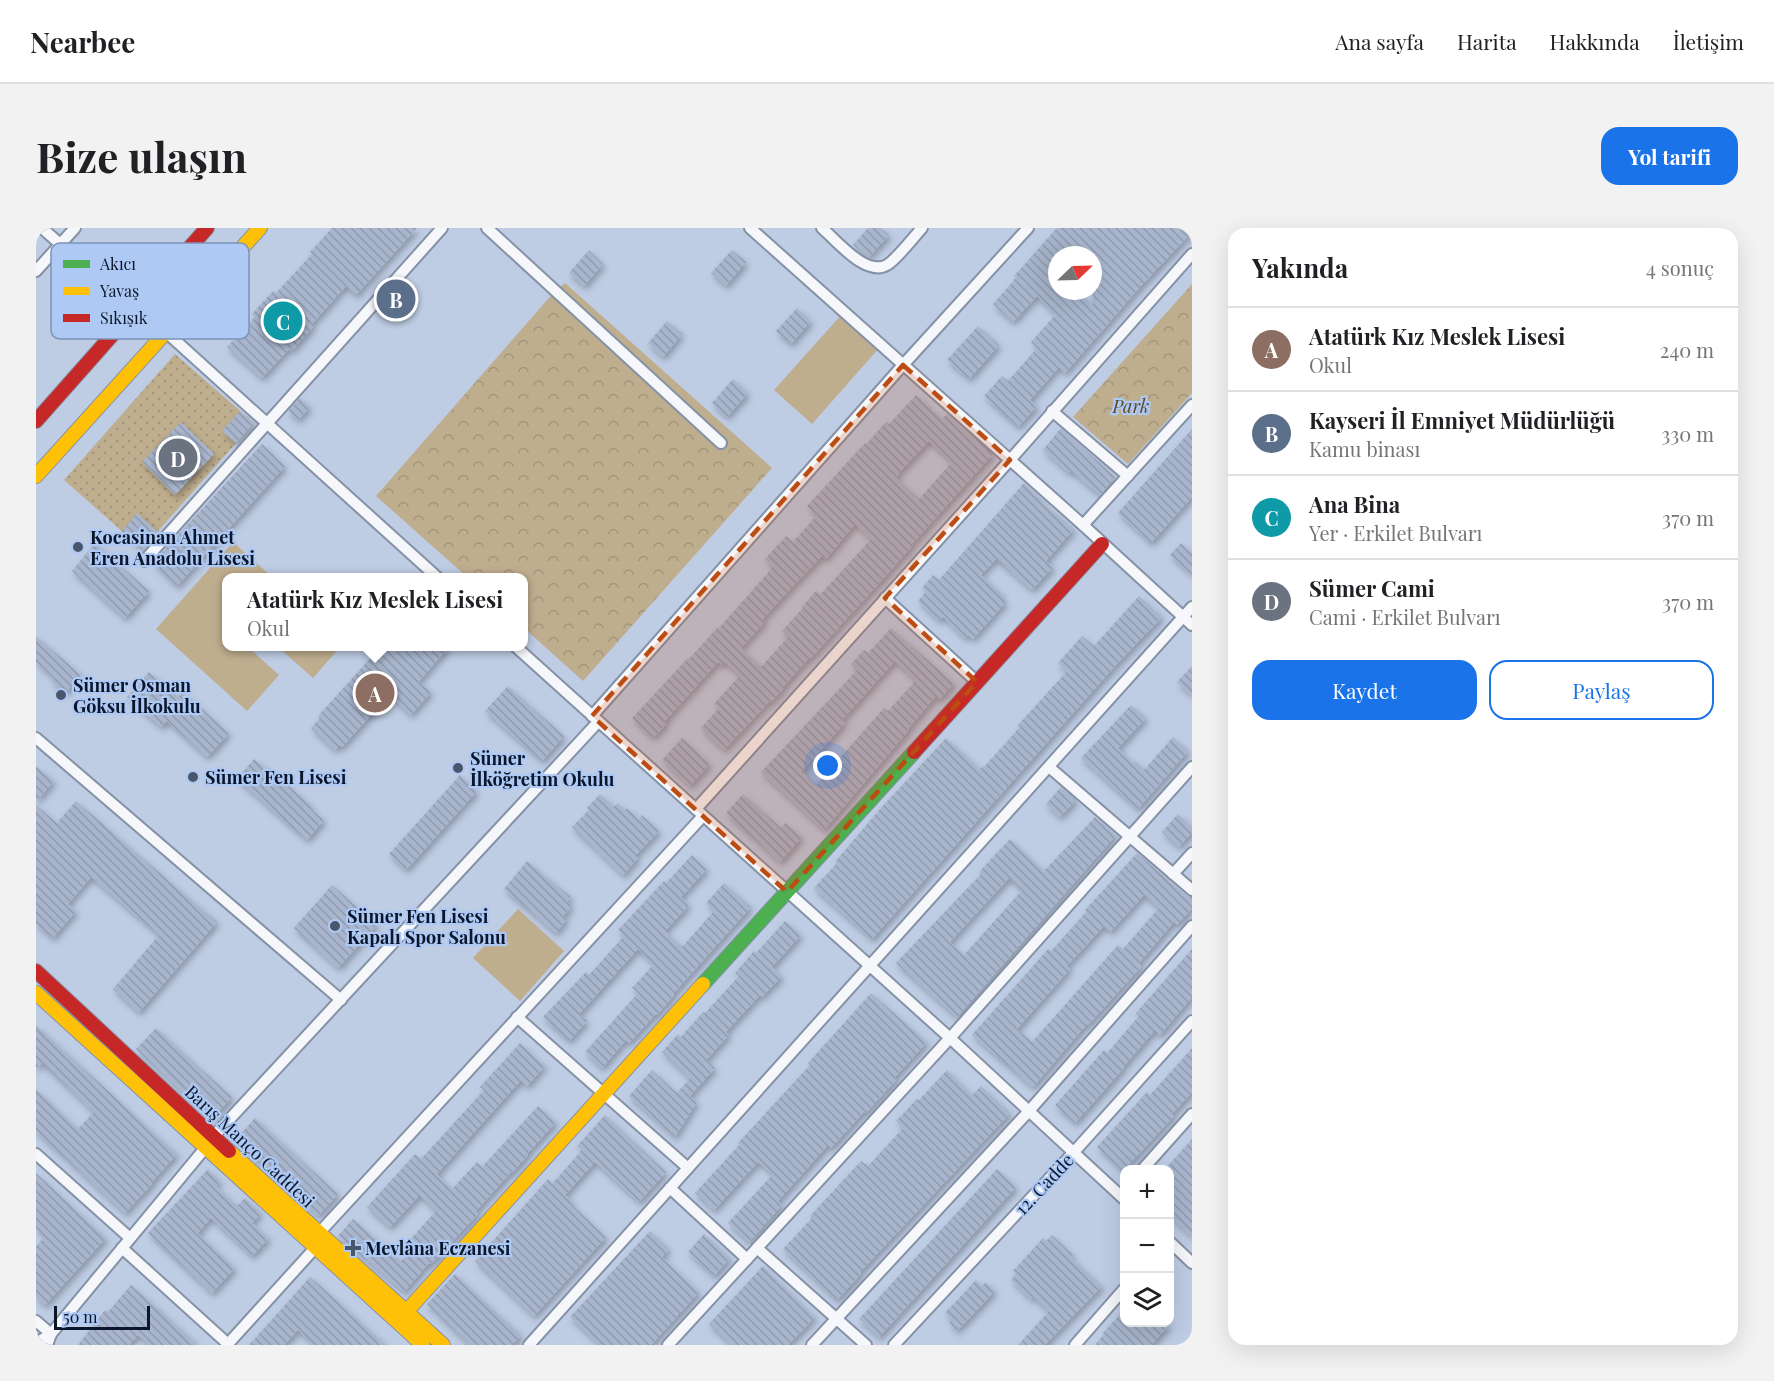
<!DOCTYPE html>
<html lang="tr">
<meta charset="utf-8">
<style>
body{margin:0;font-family:"Playfair Display",serif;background:#f2f2f2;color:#202124}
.controls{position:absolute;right:18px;bottom:18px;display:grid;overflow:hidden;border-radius:12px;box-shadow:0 6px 24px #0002}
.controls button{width:54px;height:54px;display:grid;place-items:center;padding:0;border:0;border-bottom:2px solid #e0e0e0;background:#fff;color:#202124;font:30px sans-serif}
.compass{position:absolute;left:1012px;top:18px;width:54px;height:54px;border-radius:50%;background:#fff;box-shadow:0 6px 24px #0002;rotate:67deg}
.scale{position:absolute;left:18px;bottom:15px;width:96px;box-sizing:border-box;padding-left:6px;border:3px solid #0b162a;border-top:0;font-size:16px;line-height:21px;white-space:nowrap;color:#0b162a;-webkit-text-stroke:4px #aec9f4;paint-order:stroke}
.you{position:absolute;left:792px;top:538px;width:21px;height:21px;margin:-15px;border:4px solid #fff;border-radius:50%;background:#1a73e8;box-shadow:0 0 0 9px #1a73e833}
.badge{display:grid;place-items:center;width:39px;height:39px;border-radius:50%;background:#1a73e8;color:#fff;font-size:20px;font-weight:700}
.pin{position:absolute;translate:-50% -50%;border:3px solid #fff;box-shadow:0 2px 6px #0006}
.popup{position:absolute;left:186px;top:345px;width:306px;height:78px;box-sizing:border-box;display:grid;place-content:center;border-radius:12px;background:#fff;filter:drop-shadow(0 2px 4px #0005);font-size:20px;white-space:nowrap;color:#757577}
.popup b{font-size:22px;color:#202124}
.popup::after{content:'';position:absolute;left:50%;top:100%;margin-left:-12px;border:12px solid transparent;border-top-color:#fff}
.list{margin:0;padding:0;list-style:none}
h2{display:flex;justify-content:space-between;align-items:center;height:78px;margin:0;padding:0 24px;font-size:26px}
h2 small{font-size:20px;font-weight:400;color:#757577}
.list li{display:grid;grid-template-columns:39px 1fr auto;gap:18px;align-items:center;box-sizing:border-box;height:84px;padding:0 24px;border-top:2px solid #e0e0e0}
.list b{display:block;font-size:22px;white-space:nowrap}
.list p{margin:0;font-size:20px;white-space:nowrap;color:#757577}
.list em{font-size:20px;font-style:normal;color:#757577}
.actions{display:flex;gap:12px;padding:18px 24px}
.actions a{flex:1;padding:14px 0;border:2px solid #1a73e8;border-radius:18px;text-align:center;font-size:21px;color:#1a73e8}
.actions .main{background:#1a73e8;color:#fff}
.icon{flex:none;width:33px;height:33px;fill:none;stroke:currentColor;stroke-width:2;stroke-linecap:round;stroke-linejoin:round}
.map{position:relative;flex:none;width:1156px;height:1117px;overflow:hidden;border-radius:18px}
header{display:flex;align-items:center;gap:36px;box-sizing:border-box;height:84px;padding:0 30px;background:#fff;border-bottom:2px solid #e0e0e0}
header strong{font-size:28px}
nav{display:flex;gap:33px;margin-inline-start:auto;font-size:21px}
.intro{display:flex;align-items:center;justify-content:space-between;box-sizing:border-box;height:144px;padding:0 36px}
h1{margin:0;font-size:42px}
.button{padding:15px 27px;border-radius:18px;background:#1a73e8;color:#fff;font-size:21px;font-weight:700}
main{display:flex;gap:36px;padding:0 36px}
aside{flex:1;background:#fff;border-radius:18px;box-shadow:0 6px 24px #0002}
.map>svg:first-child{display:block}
.grass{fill:url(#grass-dots)}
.park{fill:url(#park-crowns)}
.pitch{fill:#bfae8e}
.building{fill:url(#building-back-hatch);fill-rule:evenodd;filter:url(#shadow)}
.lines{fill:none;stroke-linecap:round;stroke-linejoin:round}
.street-casing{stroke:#8591a5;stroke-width:14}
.fast-casing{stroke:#8591a5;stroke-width:16}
.slow-casing{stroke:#8591a5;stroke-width:16}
.jam-casing{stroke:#8591a5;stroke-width:16}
.street{stroke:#f5f7fb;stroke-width:10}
.fast{stroke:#4caf50;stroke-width:14}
.slow{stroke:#ffc107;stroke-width:14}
.jam{stroke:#c62828;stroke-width:14}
.marked{fill:#bc4c12;fill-opacity:0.2;stroke:#bc4c12;stroke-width:4.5;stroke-dasharray:12 8;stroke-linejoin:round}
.poi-dot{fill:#4a566b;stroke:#aec9f4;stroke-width:2}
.labels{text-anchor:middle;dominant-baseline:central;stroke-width:4.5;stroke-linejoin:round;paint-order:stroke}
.park-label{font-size:18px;font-style:italic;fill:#5b4620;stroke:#aec9f4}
.poi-label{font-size:18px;font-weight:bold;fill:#0b162a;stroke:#aec9f4;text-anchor:start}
.street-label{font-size:18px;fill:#0b162a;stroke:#aec9f4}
.key{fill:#aec9f4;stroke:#7d93b7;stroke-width:1.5}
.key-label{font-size:16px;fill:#0b162a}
</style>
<header>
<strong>Nearbee</strong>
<nav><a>Ana sayfa</a><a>Harita</a><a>Hakkında</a><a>İletişim</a></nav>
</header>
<div class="intro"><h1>Bize ulaşın</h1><a class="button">Yol tarifi</a></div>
<main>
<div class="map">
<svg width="1156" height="1117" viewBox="0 0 1156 1117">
<defs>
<pattern id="grass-dots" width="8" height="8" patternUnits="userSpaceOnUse" patternTransform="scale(1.5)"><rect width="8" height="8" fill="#bfae8e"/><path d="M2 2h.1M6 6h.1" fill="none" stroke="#a3957b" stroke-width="1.8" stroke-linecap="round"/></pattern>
<pattern id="park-crowns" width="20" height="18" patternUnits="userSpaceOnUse" patternTransform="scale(1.5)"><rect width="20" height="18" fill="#bfae8e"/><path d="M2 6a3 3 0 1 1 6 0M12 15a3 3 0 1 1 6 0" fill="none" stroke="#a3957b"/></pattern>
<pattern id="building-back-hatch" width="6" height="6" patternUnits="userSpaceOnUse" patternTransform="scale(1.5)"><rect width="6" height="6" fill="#a8b5cc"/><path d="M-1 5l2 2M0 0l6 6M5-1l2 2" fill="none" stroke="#8f9baf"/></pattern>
<filter id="shadow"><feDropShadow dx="2.5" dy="4" stdDeviation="3" flood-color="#0004"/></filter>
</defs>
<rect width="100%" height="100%" fill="#becce4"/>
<path class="grass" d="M139,126L218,195L106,321L28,252Z"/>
<g class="park">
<path d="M529,55L736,240L547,453L488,400V350L431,349L340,268L519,63Z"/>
<path d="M1156,56V165L1092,236L1037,189Z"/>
</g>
<g class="pitch">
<path d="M807,85L844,119L776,196L738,162Z"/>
<path d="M197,314L236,349L190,350V418L212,419L243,447L211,483L120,401Z"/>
<path d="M242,419H304L277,450Z"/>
<path d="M482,681L528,723L484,773L437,730Z"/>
</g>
<g class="building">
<path d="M296,0H381L320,67L310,58L275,97L277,99L256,123L253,121L226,150L191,119L219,89L216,86L237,63L240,65L276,26L274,24Z"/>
<path d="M832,0H845L853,7L833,29L817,17Z"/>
<path d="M1021,0H1148L1154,6L1105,58L1029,145L1023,139L994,172L1001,178L982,199L948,168L966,148L972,153L1001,120L995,114L1020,86L1001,68L977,94L957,76L980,50L978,48ZM1021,27H1057V77L1041,63H1021Z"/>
<path d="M553,22L567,36L548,58L533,45Z"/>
<path d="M696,22L710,34L690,58L675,45Z"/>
<path d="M761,80L775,93L755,116L740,103Z"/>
<path d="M631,93L646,106L627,129L612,115Z"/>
<path d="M942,98L963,117L933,151L911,132Z"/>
<path d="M697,151L712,165L691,189L676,175Z"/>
<path d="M880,167L906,191L911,186L957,226L876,316L877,317L855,342L775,430L774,429L747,459L748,460L734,475L733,474L688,522L665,500L683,480L678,476L704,447L689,434L686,437L682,434L629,493L631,495L617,510L596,490L652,430L653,431L681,400L682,401L737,339L729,331L750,308L757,314L781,287L771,278L829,215L830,216L850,194L853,196ZM893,213L916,234L883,271L860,250L863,247L862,246ZM819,296L835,311L784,367L780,363L766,379L767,380L746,403L752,409L725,439L705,420L729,394L726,392L757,358L786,328L790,331Z"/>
<path d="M264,170L274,179L262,192L252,183Z"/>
<path d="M204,183L218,195L200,215L186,203Z"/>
<path d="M145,194L178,226L139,267L106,234Z"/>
<path d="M1025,200L1079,249L1064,267L1035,243L1033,245L1007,222Z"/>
<path d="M1156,201V269L1115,315L1082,285Z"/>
<path d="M226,216L249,238L141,358L118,336L120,333L119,332Z"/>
<path d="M988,255L1008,274L1007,275L1038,301L1010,333L1017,339L996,362L960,331L945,347L967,367L965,370L970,374L937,411L932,407L929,410L907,389L903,393L882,373L890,364L886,360L897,347L903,352Z"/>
<path d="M101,285L123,305L108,322L86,303Z"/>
<path d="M59,315L113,363L89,390L36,343Z"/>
<path d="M1145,315L1156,325V347L1134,327Z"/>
<path d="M1103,368L1126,389L1079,438L836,711L778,660L801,635L799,634L844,581L910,510L944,541L947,538L948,539L984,499L982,497L1031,443L1022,435L1046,408L1058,418Z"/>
<path d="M855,400L918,455L904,471L900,468L872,501L873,502L788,602L725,544L821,442L815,436L828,422L832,425ZM859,433L880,452L852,483L848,480L780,557L765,544L809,495L806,492Z"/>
<path d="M0,408L45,447L29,465L16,453L18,450L0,434Z"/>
<path d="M331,418H414L383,453L395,464L375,487L353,467L306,519L304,517L299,522L275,500L284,490L282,488L339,425Z"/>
<path d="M1156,438V468L1141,454Z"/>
<path d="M113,444L142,469L147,464L193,505L171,529L131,493L125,499L91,469Z"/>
<path d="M472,458L528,508L506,533L449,483Z"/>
<path d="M1095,477L1110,490L1082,520L1097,535L1099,533L1108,542L1137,509L1152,523L1102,581L1045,530Z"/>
<path d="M646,510L674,536L654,558L626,532Z"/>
<path d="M218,531L231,542L233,540L277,579L275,581L288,592L271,612L201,551Z"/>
<path d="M0,538L18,553L0,574Z"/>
<path d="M424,547L441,563L370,642L353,626Z"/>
<path d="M1025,559L1040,572L1024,589L1010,576Z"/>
<path d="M564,566L578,579L582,575L589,582L591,580L603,591L606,587L623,603L599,628L602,630L587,647L536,599L553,582L551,580Z"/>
<path d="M707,566L745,600L749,595L766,609L744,634L690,585Z"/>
<path d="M40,573L181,694L103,784L77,761L123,707L55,649L32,676L40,683L17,710L0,696V577L21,595Z"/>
<path d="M1142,586L1156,599V604L1143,619L1126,604Z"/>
<path d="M1059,589L1080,607L921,789L860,735L945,646L943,644L974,611L1008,643ZM973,650L986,662L928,727L914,714Z"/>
<path d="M1101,625L1151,668L1156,669V680L1141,697L1138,694L1103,735L1106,738L1052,797L1051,796L997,859L936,807L1012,721L1015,723L1051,683L1049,682ZM1108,667L1123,680L1087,721L1082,717L996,814L981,801L1034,741L1031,738L1068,698L1074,704Z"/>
<path d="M656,627L671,641L645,669L653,677L629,703L646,719L678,683L670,675L688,655L715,679L637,766L638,767L621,787L620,786L593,815L590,812L566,840L549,824L602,765L596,760L618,736L602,721L543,786L551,793L533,813L507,789L550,744L553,747L588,708L582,702L628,653L630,655Z"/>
<path d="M491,633L535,669L531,674L536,678L527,688L531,691L520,705L468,661Z"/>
<path d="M296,657L341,697L302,740L258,700Z"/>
<path d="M749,693L765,707L736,739L746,748L726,769L724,767L690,804L693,807L670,832L679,840L654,868L661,874L639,909L593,868L616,842L641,865L654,850L626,824L642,806L645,809L667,784L669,785L703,748L699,745L718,723L720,725Z"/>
<path d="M1156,721V769L1124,807L1119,802L1087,839L1088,840L1039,895L1019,877L1068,822L1071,825L1103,788L1100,785Z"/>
<path d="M835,765L891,814L859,849L861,851L830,885L828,884L795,920L792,917L742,973L746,977L713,1014L692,995L737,946L722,934L678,982L659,965L704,916L702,915L774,837L772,835Z"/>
<path d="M0,797L141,926L115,955L116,956L89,985L0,903V861L42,901L58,884L6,835L0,841Z"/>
<path d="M120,800L196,869L176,891L100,821Z"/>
<path d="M484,815L509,838L491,858L485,852L401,946L416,961L441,934L446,939L502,878L520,894L491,926L492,927L476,945L475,944L440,983L442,986L395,1036L393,1035L368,1064L302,1008L317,991L365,1033L377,1020L371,1015L399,984L398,981L384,967L354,999L331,979L379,926L385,931L448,862L444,859Z"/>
<path d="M1156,820V864L1136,886L1138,888L1087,943L1061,919L1111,864L1114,867Z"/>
<path d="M911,842L936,867L945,858L974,885L824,1044L825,1046L801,1072L747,1021L776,990L774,988L825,933L832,938L867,900L860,893L881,871L883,872Z"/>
<path d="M569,887L630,944L603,974L559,934L529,967L537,974L535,976L570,1009L498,1088L439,1033L512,951L516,956L546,922L541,918Z"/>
<path d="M219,890L302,966L282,988L199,912Z"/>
<path d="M1156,911V1009L1134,988V942L1130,940Z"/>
<path d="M172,941L184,953L180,958L201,978L209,970L225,985L216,995L233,1010L216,1028L175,990L162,1005L199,1040L176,1065L112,1005Z"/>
<path d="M961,941L980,959L843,1109L823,1091Z"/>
<path d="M0,945L70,1010L9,1077L0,1069V1018L9,1009L0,1000Z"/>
<path d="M614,1003L633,1021L626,1029L663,1064L615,1117H564L534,1089Z"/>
<path d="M668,1006L694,1030L678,1048L652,1024Z"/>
<path d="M1016,1007L1037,1027L1035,1029L1066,1058L1009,1117H982L1013,1083L997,1069L995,1071L975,1052L980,1046L977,1043L1007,1010L1010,1013Z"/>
<path d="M727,1038L779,1089L752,1117H696L673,1096Z"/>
<path d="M419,1046L485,1107L476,1117H434L391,1076Z"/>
<path d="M274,1049L304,1075L350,1117H279L262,1102L248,1117H213Z"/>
<path d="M940,1052L946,1058L950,1054L959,1063L921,1103L913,1094L916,1091L909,1085Z"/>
<path d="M95,1057L124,1082L162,1117H114L102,1107L93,1117H42L69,1082L72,1084Z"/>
<path d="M1089,1081V1095H1135L1115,1117H1059L1068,1106L1067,1105Z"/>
</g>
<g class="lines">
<g class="street-casing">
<g id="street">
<path d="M6,0L24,16"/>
<path d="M451,0L685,215"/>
<path d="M714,0L1047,297L1156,397"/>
<path d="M786,0C801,13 830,49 851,37C861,31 877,10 886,0"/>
<path d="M0,43L39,0"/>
<path d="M130,104L402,350"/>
<path d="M1016,183L1092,248"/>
<path d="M1047,297L1156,177"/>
<path d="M108,333L406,0"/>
<path d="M849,370L941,454"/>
<path d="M479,418L914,810L1088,971"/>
<path d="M556,488L867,137L992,0"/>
<path d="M0,510L305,772"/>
<path d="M1013,539L1156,662"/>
<path d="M660,581L974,232L1156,26"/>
<path d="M1137,646L1156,625"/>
<path d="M481,789L652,940"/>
<path d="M177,909L562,494"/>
<path d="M0,926L94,1010"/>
<path d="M1106,942L1156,886"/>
<path d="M634,960L711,1031"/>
<path d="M283,1005L667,588"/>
<path d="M1134,1014L1156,1035"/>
<path d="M86,1020L192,1116"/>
<path d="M721,1020L830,1117"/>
<path d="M0,1093L15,1106"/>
<path d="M0,1115L15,1106"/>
<path d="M11,1117L15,1106L170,919"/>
<path d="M191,1117L279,1020"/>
<path d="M493,1117L1156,379"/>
<path d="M632,1117L914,810L1156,539"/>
<path d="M776,1117L993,883L1156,698"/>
<path d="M858,1117L1038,924L1156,793"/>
<path d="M1039,1117L1088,1061"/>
</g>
</g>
<g class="fast-casing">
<path id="fast" d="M667,756L878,524"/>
</g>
<g class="slow-casing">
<g id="slow">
<path d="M0,248L224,0"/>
<path d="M0,765L387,1117"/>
<path d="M193,923L407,1117"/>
<path d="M370,1084L667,756"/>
</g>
</g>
<g class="jam-casing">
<g id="jam">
<path d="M0,193L171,0"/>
<path d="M878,524L1066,316"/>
<path d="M0,743L193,923"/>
</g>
</g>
<use href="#street" class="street"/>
<use href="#fast" class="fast"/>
<use href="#slow" class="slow"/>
<use href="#jam" class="jam"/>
</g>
<path class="marked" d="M867,137L974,232L849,370L941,454L751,664L556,488Z"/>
<g class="poi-dot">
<circle cx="42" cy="319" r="6"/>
<circle cx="25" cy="467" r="6"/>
<circle cx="422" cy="540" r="6"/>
<circle cx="157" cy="549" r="6"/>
<circle cx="299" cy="698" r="6"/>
<path d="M314 1011h6v6h6v6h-6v6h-6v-6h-6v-6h6z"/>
</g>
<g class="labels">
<g class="park-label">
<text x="1095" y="178">Park</text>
</g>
<g class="poi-label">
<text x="54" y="309">Kocasinan Ahmet<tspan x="54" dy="21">Eren Anadolu Lisesi</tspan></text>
<text x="37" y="457">Sümer Osman<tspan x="37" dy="21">Göksu İlkokulu</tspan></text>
<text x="434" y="530">Sümer<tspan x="434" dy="21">İlköğretim Okulu</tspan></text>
<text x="169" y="549">Sümer Fen Lisesi</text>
<text x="311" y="688">Sümer Fen Lisesi<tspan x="311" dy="21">Kapalı Spor Salonu</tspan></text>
<text x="329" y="1020">Mevlâna Eczanesi</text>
</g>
<g class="street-label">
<text transform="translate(214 918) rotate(43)">Barış Manço Caddesi</text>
<text transform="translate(1008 956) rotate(-47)">12. Cadde</text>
</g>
</g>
<rect x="15" y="15" width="198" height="96" rx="9" class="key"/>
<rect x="27" y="32" width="27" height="8" fill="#4caf50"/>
<rect x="27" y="59" width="27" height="8" fill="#ffc107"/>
<rect x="27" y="86" width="27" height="8" fill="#c62828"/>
<g class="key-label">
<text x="64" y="42">Akıcı</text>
<text x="64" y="69">Yavaş</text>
<text x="64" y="96">Sıkışık</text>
</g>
</svg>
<div class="controls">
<button>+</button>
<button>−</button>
<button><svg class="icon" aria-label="layers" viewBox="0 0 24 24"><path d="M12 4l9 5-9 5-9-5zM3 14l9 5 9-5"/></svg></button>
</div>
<svg class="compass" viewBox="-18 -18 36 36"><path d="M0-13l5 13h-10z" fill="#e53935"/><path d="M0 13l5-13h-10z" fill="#757577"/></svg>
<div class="scale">50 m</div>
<div class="you"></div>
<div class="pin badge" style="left:339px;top:465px;background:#8d6e63">A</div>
<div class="popup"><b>Atatürk Kız Meslek Lisesi</b>Okul</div>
<div class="pin badge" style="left:360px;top:71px;background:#5c6f8a">B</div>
<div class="pin badge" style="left:247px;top:93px;background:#0f9aa8">C</div>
<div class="pin badge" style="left:142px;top:230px;background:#6b7280">D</div>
</div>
<aside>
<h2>Yakında<small>4 sonuç</small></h2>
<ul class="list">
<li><span class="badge" style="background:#8d6e63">A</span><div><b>Atatürk Kız Meslek Lisesi</b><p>Okul</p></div><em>240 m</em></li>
<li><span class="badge" style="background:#5c6f8a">B</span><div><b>Kayseri İl Emniyet Müdürlüğü</b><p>Kamu binası</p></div><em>330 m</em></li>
<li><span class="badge" style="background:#0f9aa8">C</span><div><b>Ana Bina</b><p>Yer · Erkilet Bulvarı</p></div><em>370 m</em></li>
<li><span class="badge" style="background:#6b7280">D</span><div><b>Sümer Cami</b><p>Cami · Erkilet Bulvarı</p></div><em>370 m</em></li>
</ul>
<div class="actions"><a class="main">Kaydet</a><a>Paylaş</a></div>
</aside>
</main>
